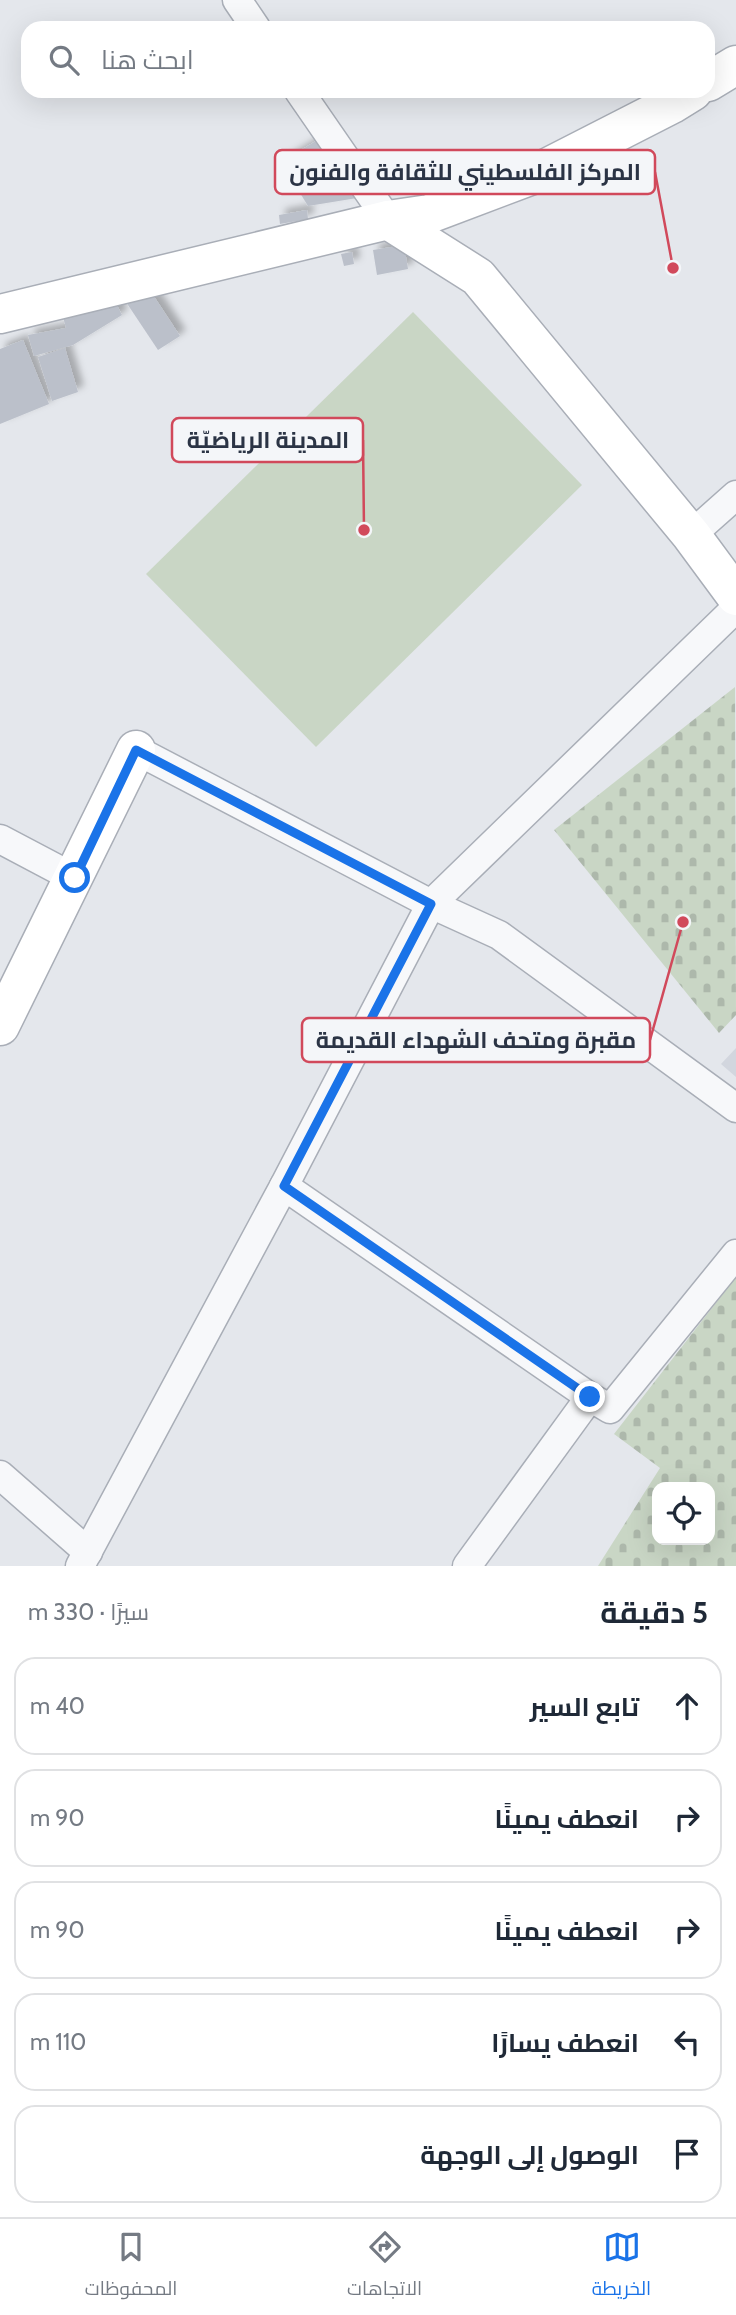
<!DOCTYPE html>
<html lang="ar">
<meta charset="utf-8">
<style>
body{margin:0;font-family:Cabin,Cairo,sans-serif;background:#f6f6f7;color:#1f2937;direction:rtl}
.controls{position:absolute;right:21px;bottom:21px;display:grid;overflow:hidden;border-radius:14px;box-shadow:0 7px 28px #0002}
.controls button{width:63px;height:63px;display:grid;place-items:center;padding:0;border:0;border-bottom:2px solid #e0e1e3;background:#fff;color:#1f2937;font:35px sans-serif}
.stop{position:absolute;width:21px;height:21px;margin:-16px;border:5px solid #1a73e8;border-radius:50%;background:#fff}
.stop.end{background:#1a73e8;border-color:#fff;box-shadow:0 2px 7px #0008}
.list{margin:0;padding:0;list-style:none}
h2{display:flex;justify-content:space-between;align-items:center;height:91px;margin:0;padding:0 28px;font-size:30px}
h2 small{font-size:23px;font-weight:400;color:#747a83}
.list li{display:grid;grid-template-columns:46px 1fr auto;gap:21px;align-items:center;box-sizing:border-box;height:98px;margin:0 14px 14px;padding:0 14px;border:2px solid #e0e1e3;border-radius:21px}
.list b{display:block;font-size:26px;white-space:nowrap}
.list em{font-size:23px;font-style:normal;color:#747a83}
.icon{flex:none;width:38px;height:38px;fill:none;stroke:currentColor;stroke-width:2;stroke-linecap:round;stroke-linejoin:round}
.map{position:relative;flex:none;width:736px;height:1566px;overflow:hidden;direction:ltr}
.search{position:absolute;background:#fff;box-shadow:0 7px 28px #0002;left:21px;right:21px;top:21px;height:77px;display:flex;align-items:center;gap:18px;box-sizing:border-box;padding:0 24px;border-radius:21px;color:#747a83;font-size:26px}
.sheet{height:651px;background:#fff}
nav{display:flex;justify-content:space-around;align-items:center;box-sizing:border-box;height:98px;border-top:2px solid #e0e1e3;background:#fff;font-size:19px;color:#747a83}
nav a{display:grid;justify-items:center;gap:4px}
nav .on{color:#1a73e8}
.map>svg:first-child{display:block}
.built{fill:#d2d6de}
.cemetery{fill:url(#cemetery-stones);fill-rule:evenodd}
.pitch{fill:#c9d6c5}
.building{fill:#bbc0ca;filter:url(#shadow)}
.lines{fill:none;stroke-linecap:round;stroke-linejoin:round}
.street-casing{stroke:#a9aeb7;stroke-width:31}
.secondary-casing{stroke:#a9aeb7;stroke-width:41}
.street{stroke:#f7f8fa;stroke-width:28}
.secondary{stroke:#fff;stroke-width:38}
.route{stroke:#1a73e8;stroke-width:9}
.leader{fill:none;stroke:#d1495b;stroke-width:2.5}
.callout-dot{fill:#d1495b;stroke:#f4f6f9;stroke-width:2.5}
.callout{fill:#f4f6f9;stroke:#d1495b;stroke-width:2.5}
.callout-label{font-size:23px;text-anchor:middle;font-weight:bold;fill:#2b3445}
</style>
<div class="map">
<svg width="736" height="1566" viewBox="0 0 736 1566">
<defs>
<pattern id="cemetery-stones" width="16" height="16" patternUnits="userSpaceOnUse" patternTransform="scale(1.75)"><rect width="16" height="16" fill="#c9d6c5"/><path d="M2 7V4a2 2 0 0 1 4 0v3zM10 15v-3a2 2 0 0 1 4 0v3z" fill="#adb8ab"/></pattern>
<filter id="shadow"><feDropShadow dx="6" dy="-6" stdDeviation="3.5" flood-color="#0004"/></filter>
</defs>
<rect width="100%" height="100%" fill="#e4e7ec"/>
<path class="built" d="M736,1048V1077L721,1064Z"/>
<g class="cemetery">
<path d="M735,687L736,1015L719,1033L554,830Z"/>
<path d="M736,1277V1566H598L660,1468L614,1434ZM657,1487H710V1540H657Z"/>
</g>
<path class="pitch" d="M413,312L582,485L316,747L146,574Z"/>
<g class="building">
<path d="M321,138L357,198L308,206L281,162Z"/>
<path d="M307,210L308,219L280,224L279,215Z"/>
<path d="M404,245L408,269L377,275L373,250Z"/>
<path d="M352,252L354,264L344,266L341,254Z"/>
<path d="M111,294L122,315L73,345L34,356L28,335L66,328L63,317Z"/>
<path d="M153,295L180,336L158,350L122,296Z"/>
<path d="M23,340L49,404L0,424V349Z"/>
<path d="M65,348L78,392L52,401L38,357Z"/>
</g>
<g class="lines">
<g class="street-casing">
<g id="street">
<path d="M237,0L256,28"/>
<path d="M299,91L388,220"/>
<path d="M691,535L736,495"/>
<path d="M136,750L431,904L499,935L736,1108"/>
<path d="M0,839L74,878"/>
<path d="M284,1186L590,1397"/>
<path d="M0,1475L88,1552"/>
<path d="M80,1566L284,1186L431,904L736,608"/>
<path d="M467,1566L590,1397L610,1409L736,1254"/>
</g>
</g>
<g class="secondary-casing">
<g id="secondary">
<path d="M708,82L736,65"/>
<path d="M388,220L478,277L691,535L736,596"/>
<path d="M0,314L388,220L429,214L535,174L672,104L693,91"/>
<path d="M0,1026L136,750"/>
</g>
</g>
<use href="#street" class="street"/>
<use href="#secondary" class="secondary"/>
</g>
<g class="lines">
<path class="route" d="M75,878L136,750L431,904L284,1186L590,1397"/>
</g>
<path class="leader" d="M673 268L655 172M364 530L363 440M683 922L650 1040"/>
<g class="callout-dot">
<circle cx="673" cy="268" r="7"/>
<circle cx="364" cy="530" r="7"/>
<circle cx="683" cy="922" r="7"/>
</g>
<g class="callout">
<rect x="275" y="150" width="380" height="44" rx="7"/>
<rect x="172" y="418" width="191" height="44" rx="7"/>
<rect x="302" y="1018" width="348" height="44" rx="7"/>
</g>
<g class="callout-label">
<text x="465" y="180">المركز الفلسطيني للثقافة والفنون</text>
<text x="268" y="448">المدينة الرياضيّة</text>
<text x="476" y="1048">مقبرة ومتحف الشهداء القديمة</text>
</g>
</svg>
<div class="controls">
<button><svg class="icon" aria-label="locate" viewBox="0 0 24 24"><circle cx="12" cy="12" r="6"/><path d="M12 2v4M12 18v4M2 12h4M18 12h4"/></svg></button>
</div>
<div class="stop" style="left:75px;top:878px"></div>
<div class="stop end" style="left:590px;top:1397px"></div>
<div class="search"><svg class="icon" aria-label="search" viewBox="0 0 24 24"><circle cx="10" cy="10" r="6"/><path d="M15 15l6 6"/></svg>ابحث هنا</div>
</div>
<section class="sheet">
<h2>5 دقيقة<small>سيرًا · 330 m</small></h2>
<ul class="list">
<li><svg class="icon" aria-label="ahead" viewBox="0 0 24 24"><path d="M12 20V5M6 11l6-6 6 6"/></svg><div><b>تابع السير</b></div><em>40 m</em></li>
<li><svg class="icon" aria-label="right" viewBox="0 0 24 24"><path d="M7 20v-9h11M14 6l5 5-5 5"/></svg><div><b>انعطف يمينًا</b></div><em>90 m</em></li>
<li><svg class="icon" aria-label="right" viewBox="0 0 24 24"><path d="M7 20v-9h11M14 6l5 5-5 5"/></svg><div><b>انعطف يمينًا</b></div><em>90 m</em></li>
<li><svg class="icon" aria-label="left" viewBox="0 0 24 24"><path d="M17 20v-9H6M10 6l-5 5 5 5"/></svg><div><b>انعطف يسارًا</b></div><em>110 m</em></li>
<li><svg class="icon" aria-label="arrive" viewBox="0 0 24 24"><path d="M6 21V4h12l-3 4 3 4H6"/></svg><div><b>الوصول إلى الوجهة</b></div></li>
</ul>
</section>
<nav>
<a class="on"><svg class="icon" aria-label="map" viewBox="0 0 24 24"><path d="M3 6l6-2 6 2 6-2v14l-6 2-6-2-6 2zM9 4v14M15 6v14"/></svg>الخريطة</a>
<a><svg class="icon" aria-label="directions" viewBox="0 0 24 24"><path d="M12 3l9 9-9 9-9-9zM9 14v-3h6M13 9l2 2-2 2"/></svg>الاتجاهات</a>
<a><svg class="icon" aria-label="saved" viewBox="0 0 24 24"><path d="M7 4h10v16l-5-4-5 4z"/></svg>المحفوظات</a>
</nav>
